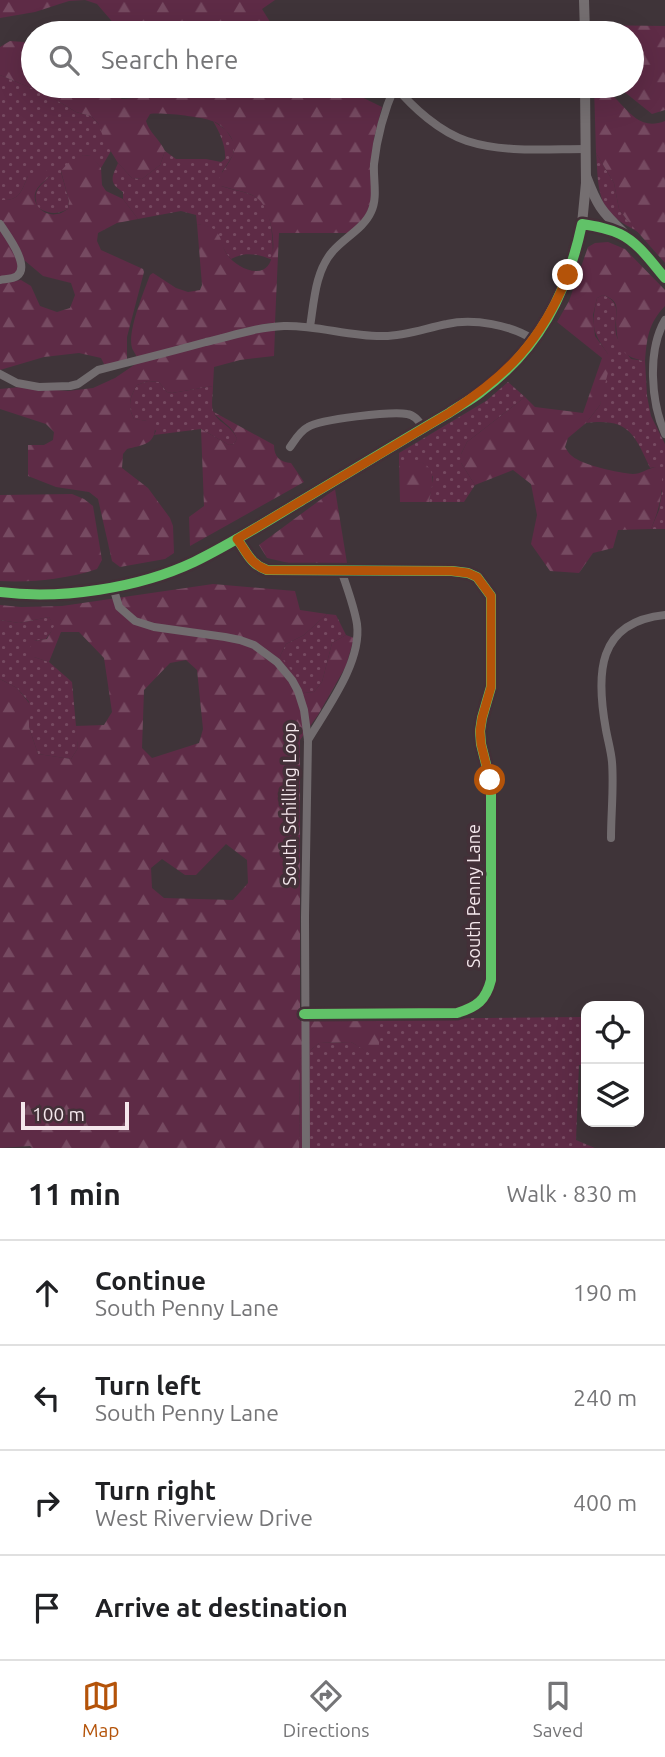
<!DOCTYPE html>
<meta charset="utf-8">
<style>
body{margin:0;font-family:Ubuntu,sans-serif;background:#f6f6f6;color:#202124}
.controls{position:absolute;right:21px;bottom:21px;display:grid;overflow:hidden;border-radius:14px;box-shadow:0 7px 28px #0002}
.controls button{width:63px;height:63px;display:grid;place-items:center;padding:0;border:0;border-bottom:2px solid #e0e0e0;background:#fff;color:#202124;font:35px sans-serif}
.scale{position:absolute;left:21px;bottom:18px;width:108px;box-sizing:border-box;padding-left:7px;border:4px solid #f4e7ec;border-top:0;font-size:19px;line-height:24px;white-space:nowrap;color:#f4e7ec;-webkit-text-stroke:5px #433038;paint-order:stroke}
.stop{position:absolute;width:21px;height:21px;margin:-16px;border:5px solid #b45309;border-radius:50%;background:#fff}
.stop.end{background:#b45309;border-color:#fff;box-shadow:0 2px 7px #0008}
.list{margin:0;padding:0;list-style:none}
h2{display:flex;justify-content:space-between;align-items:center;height:91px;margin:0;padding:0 28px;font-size:30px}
h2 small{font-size:23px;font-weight:400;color:#757577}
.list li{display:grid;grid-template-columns:46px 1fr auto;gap:21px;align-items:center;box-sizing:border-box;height:105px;padding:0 28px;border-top:2px solid #e0e0e0}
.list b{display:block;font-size:26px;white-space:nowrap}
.list p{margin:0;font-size:23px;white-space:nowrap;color:#757577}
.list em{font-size:23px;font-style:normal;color:#757577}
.icon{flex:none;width:38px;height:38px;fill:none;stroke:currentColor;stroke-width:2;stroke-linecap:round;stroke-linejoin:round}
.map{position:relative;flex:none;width:665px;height:1148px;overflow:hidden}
.search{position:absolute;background:#fff;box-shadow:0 7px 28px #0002;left:21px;right:21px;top:21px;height:77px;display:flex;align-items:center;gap:18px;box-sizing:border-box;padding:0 24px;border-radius:38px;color:#757577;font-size:26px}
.sheet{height:511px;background:#fff}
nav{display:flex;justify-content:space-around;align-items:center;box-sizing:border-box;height:98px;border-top:2px solid #e0e0e0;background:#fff;font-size:19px;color:#757577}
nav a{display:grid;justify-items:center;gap:4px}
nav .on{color:#b45309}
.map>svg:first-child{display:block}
.grass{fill:url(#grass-dots)}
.forest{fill:url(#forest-firs);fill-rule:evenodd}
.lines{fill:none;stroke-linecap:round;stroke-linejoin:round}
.minor{stroke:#726c6f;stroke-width:8}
.tertiary{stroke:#726c6f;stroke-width:10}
.secondary{stroke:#756f71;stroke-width:10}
.cycleway-casing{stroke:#433038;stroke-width:15}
.cycleway{stroke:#61c268;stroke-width:10}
.route{stroke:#b45309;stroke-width:9}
.labels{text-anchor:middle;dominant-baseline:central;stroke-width:7;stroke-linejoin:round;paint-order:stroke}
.street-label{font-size:18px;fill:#f4e7ec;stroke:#433038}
</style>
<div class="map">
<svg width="665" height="1148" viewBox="0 0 665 1148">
<defs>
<pattern id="grass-dots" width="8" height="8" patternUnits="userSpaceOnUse" patternTransform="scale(1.75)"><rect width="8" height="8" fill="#5e2b46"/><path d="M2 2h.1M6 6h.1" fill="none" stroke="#764a61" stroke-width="1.8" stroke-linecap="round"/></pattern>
<pattern id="forest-firs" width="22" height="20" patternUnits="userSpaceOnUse" patternTransform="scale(1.75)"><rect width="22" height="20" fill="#5e2b46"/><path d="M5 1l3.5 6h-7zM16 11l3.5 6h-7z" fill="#764a61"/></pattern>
</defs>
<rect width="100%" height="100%" fill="#3f3439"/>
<g class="grass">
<path d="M0,75L48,95L76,112L91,116L98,123L111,151L101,168L91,156L83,155L61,172L69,201L68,209C56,215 50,214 38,208C32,191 38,188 50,176H28C21,192 20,201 0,200Z"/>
<path d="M213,121L226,130L235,144L233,155L222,172L221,186C232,190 250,192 259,199C273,211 273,243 273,260C258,254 245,251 231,259C215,242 227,229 197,224L196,215L181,211L138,219L123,199V192C108,183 112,177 118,163L132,178L142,179L160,165L165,151L176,159H206L221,162L225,159C226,146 220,133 213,121Z"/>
<path d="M596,153L614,183L619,209L627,220L641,234C632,228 621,223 613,216C596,201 598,173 596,153Z"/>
<path d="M603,295C624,303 613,317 616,334C618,343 626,352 631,359L645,361L647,396L651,416L665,444V529H651L659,510L662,491L655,467L650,468C634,433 628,418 586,423L600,405L608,354C592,332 591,325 597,298Z"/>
<path d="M148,381L159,382L167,392L172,393L213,386C213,393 211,405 213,411C217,423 232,425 237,439L234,444L229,445L201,429L154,435L156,431L147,421L134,419C127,406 130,397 137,385Z"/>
<path d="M508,382L525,397L467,442L461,454V463L475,485L464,502H429L433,477L423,463L399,462V453L486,401Z"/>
<path d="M327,614L336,615L346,635L332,643L322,682L314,692L303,693L280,656L286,644L304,635Z"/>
<path d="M49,617L55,626L46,639L34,641V657L49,662L72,682L78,748L71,759L38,754L29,727V702L17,688L0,679V620L19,623Z"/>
<path d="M581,1017V1024H586V1065H579L576,1140L595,1148H299L300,1059L319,1043L351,1042L379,1058V1019Z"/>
</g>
<g class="forest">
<path d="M0,0H275L262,9L277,33H122L97,4L85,0L69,1L35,12L0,18Z"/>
<path d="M591,25L665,26V110L652,114L617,86H632V33H591Z"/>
<path d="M10,41L24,42L33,50V86H109L114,94L122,99L179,95L186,91V86H339L382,107L374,139L371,202L365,218L348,233H279L275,323L264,324L137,358C137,356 132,349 132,348C127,332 144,291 150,275L153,273L176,288L188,292L200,290L202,285L197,224C204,225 211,226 216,231C221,236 222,245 225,251C230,261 244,271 256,271C285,272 272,207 257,198C249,192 231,189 221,186L218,181C222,169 235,159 234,147C234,137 223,126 215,122C204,117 162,112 150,114L146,121C149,132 160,140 165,151L160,165L142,179L132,178L118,163L105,142L98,123L91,116L76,112L48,95L0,75V47Z"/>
<path d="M594,86C623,91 630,135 665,121V263L627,220L619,209L614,183L596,153Z"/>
<path d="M83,155L92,156L101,168L102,185L106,191L123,199L138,219L117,223L98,233L97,241L101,250L143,269L144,272L127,337V360L105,366L101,358L79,353L44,357L0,370V283L21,280L31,286L40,306L57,312L70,308L75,295L71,283L43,276L24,260L8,231L0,220V200C20,201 21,192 28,176L44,169L50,172V176C46,180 40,184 37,189C29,202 43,217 57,214C61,214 64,211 68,209L69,201L61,171L68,163Z"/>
<path d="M0,229L20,261L19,272L0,278Z"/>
<path d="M608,242L625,249L665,290V306C648,324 647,338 645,361C620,357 617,345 616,322C616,317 617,310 616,305C614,299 608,297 603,295L597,298L593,315L595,336L608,354L610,364L600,405L586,423L568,438L565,447C567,450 569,454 572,456C582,465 619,473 633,474C641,474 647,469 655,467L662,473C663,494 659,510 651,529L618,530L613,548L593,553L579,573L550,571L531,544L537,515L531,484L513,470L475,485L461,463V454L467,442L525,397L535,407L583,413L602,358L557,322L569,301L588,247L595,243Z"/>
<path d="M275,330L274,356L240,360L214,367L213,386L172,393L167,392L159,382L148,381L137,385C130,397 127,406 134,419L148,421L155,425C156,445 142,445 127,449L123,454L122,468L148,488L170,518L173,526L174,553L165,559L120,567L112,561L98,499L89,492L56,487L28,476V445H44L53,440L54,432L46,424L0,409V389L20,387L68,391L93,388L115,378L137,363L263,331Z"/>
<path d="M212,411L274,445C274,457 280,462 291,463L304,482L190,546L189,517L204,506L201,429L229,445L234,444L237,439C233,426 220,421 212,411Z"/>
<path d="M399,462C406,462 417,461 423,463C438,470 431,490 429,502H400Z"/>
<path d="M335,489L347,563L293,564L267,558L259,545Z"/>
<path d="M72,494L84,499L93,506L102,560L97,569C68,579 30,583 0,581V495Z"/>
<path d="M213,584L295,591L300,610L327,614L304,635L286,644L280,656L298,679L303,693L314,692L322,682L332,643L346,635L354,638L346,666L318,715L300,740V1021L379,1019V1059L351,1042L319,1043L300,1059L299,1148H32L30,1146L0,1148V679L17,688L29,703V727L38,754L71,759L78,748L75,726L104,725L112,712L104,658L79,632H61L49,662L34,657L29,649L34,641L47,639L54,626L49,617L19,623L0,620V605L21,607L62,606ZM186,660L197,670L203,729L199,743L152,758L142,748L144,690L170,663ZM226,844L247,860L248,883L233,900L164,898L152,888L151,868L162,859L185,875H196Z"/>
</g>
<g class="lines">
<g class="minor">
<path d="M395,86C413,108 440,132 467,141C504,153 547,149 585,149"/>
<path d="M0,224C7,235 31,266 17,276C13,279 5,279 0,280"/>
<path d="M665,320C647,351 651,402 665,434"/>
<path d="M310,327C314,302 315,271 333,251C344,238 364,228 371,212C378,198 373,179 374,164C377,137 384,111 395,86"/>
<path d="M0,374L17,383L39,387L70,386L78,384L98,370C134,361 170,352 206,342C232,336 257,327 284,326C318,325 350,337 384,336C406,336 426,328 447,324C473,318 512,325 534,340"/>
<path d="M290,447C295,440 300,431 308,427C320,419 393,411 407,414C415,415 419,422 424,428"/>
<path d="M237,539C247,552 250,564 267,570L452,571L468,573L477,577L491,596V687L482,718L480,731L481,744L490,780L491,793V980C486,1000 477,1007 457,1013L304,1014"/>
<path d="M113,587L119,607L135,621L154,627L225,637L240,640L254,645L277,662L292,680L298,691L304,710L308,740L305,917L306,1148"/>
<path d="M308,740C327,708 362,662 357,624C354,606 347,588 341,570"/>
<path d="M611,838C611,813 614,787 612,762C611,751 608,741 606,730C596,675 596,622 665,615"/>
</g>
<g class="tertiary">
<path d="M586,176C597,205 601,211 623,232"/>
<path d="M0,592C61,600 139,588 194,562C233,543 269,520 306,498C353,470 401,441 449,413C459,406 471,400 481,392C539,349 567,294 582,224C595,226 608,228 620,234C639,243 652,263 665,278"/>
</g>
<g class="secondary">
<path d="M584,0L585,33"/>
<path d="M582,224L586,183L585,86"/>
</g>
<g class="cycleway-casing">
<g id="cycleway">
<path d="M237,539C247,552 250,564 267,570L452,571L468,573L477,577L491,596V687L482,718L480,731L481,744L490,780L491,793V980C486,1000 477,1007 457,1013L304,1014"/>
<path d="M0,592C61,600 139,588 194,562C233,543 269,520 306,498C353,470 401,441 449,413C459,406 471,400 481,392C539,349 567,294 582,224C595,226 608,228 620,234C639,243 652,263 665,278"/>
</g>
</g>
<use href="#cycleway" class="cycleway"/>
</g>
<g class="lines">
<path class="route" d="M490,780L481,744L480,731L482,718L491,687V596L477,577L468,573L452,571L267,570C250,564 247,552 237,539L449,413C508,375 541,341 568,275"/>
</g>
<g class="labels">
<g class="street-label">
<text transform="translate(289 804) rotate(-90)">South Schilling Loop</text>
<text transform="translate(473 896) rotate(-90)">South Penny Lane</text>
</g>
</g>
</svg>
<div class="controls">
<button><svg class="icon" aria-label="locate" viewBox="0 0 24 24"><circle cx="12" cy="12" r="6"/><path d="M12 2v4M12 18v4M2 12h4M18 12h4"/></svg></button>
<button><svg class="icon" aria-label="layers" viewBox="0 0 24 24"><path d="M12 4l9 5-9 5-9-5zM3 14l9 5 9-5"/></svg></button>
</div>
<div class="scale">100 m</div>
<div class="stop" style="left:490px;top:780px"></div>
<div class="stop end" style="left:568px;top:275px"></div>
<div class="search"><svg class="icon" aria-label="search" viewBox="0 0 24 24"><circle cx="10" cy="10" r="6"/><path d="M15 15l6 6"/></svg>Search here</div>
</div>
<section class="sheet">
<h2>11 min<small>Walk · 830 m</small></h2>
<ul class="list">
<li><svg class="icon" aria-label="ahead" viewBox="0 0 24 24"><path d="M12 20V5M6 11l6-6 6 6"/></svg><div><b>Continue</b><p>South Penny Lane</p></div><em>190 m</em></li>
<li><svg class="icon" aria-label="left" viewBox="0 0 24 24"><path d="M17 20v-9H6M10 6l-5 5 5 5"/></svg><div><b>Turn left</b><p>South Penny Lane</p></div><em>240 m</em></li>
<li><svg class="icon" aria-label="right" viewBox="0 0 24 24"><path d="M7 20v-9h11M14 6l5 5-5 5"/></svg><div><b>Turn right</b><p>West Riverview Drive</p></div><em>400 m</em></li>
<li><svg class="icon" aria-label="arrive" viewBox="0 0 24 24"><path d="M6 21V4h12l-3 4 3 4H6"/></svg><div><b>Arrive at destination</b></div></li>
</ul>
</section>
<nav>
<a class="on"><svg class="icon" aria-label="map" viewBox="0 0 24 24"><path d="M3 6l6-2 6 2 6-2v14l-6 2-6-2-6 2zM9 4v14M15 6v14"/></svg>Map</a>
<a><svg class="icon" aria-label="directions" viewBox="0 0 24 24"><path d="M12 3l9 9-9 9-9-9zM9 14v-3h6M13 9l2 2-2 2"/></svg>Directions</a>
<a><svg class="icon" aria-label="saved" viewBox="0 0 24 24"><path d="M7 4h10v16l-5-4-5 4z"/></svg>Saved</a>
</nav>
